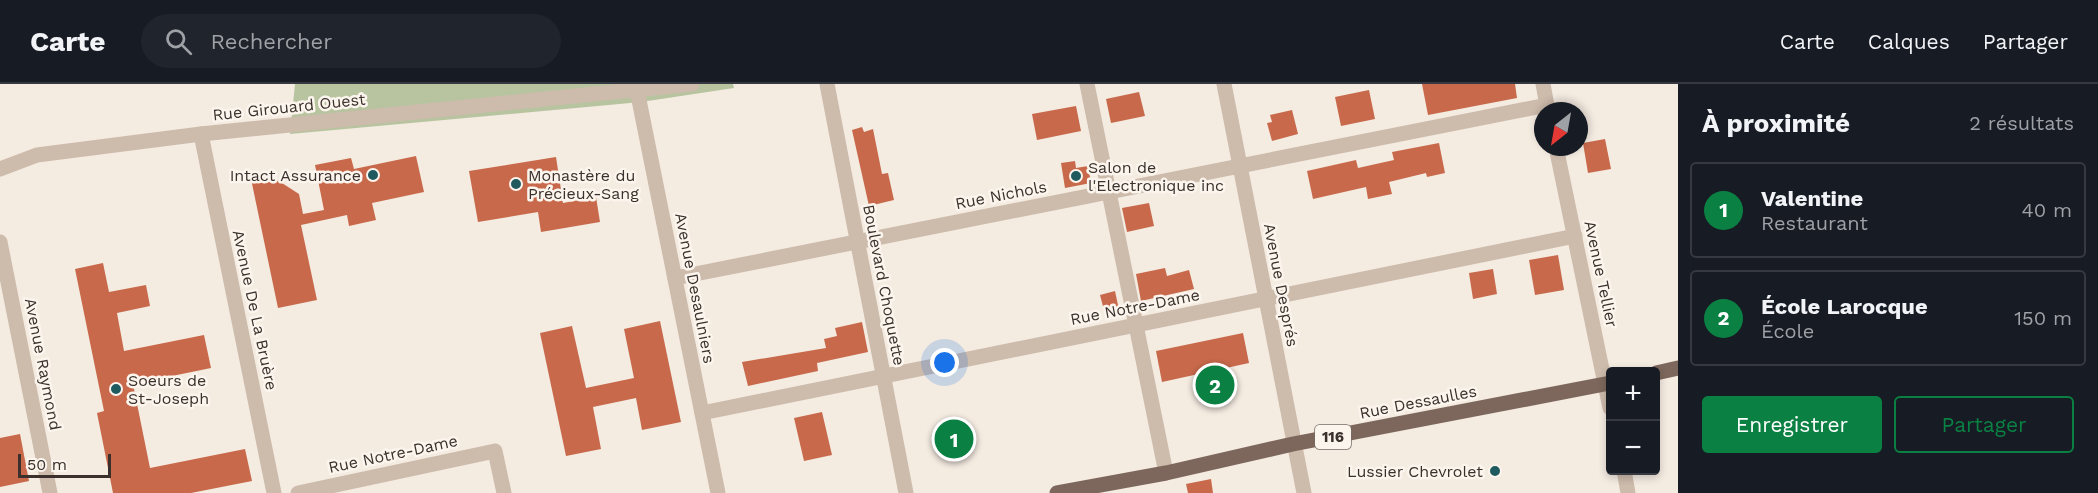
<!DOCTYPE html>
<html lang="fr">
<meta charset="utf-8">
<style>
body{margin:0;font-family:"Work Sans",sans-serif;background:#20242c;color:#f1f3f6}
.controls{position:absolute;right:18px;bottom:18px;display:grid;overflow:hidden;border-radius:6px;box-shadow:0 3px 9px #0003}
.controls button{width:54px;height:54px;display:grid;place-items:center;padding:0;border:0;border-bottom:2px solid #363941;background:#171b24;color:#f1f3f6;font:30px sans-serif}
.compass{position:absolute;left:1534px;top:18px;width:54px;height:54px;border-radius:50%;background:#171b24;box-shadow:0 3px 9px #0003;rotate:211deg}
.scale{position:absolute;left:18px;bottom:15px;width:93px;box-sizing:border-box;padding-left:6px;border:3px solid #3b302b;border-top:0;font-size:16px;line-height:21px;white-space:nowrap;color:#3b302b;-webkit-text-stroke:4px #fbf5ee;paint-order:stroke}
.you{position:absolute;left:945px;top:279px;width:21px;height:21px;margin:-15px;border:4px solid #fff;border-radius:50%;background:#1a73e8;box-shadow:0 0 0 9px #1a73e833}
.badge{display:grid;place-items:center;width:39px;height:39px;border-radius:50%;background:#0b8043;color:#fff;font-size:20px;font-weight:700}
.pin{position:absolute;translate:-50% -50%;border:3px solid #fff;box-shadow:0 2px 6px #0006}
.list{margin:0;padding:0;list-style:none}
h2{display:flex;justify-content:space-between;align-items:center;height:78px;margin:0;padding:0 24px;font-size:26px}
h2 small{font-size:20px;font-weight:400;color:#9ea1a6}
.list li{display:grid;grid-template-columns:39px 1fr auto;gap:18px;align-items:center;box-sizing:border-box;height:96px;margin:0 12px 12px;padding:0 12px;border:2px solid #363941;border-radius:6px}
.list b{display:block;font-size:22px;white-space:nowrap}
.list p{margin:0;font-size:20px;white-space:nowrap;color:#9ea1a6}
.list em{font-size:20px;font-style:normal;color:#9ea1a6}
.actions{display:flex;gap:12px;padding:18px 24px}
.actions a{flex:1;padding:14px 0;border:2px solid #0b8043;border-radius:6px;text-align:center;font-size:21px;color:#0b8043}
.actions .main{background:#0b8043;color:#fff}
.icon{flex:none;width:33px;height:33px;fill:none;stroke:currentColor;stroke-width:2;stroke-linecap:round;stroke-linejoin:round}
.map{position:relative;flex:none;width:1678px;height:409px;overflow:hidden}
header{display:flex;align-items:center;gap:36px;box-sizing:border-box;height:84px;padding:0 30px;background:#171b24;border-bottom:2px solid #363941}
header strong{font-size:28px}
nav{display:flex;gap:33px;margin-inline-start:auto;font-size:21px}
.search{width:420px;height:54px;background:#20242c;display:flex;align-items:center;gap:15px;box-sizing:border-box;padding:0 21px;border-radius:33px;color:#9ea1a6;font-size:22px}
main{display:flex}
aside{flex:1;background:#171b24}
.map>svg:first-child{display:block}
.green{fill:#b8c4a0}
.building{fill:#c8694b}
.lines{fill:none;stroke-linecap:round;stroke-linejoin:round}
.minor{stroke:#cdbbac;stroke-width:15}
.major{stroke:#7d675c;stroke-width:15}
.poi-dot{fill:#1f5a5e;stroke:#fbf5ee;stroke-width:2}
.labels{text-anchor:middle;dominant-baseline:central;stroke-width:5;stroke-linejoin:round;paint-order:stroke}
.shield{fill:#fbf5ee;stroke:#756b66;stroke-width:1.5}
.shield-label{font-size:15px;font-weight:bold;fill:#3b302b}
.street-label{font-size:16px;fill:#3b302b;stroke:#fbf5ee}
.poi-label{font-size:16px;fill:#3b302b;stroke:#fbf5ee;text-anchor:start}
</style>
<header>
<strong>Carte</strong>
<div class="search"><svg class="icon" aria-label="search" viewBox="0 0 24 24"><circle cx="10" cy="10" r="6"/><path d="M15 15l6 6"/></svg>Rechercher</div>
<nav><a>Carte</a><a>Calques</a><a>Partager</a></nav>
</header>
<main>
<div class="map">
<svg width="1678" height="409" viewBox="0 0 1678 409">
<rect width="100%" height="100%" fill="#f4ebe1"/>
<path class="green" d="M295,0H733L734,4L641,18L290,50Z"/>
<g class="building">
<path d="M1422,0H1515L1517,14L1428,31Z"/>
<path d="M1369,6L1375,35L1341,42L1335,13Z"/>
<path d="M1139,8L1145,32L1111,39L1106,15Z"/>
<path d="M1076,22L1081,47L1037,56L1032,30Z"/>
<path d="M1292,26L1298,50L1272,57L1267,39L1272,38L1270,31Z"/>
<path d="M862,43L864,48L873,45L882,90L888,89L894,116L869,122L852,46Z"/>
<path d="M1605,55L1611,85L1588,89L1583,59Z"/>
<path d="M1439,59L1445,89L1427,93L1426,89L1389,98L1392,110L1368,115L1366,103L1313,115L1307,87L1356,76L1358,84L1394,76L1392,68Z"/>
<path d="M416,72L424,108L372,119L376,136L349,142L347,131L301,141L317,216L278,224L250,90L271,92L299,110L303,130L324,126L315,81L351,74L354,85Z"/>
<path d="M556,73L563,119L596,113L600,138L541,148L538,128L478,138L469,87Z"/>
<path d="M1075,77L1076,84L1088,82L1091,99L1065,104L1061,79Z"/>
<path d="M1149,119L1154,142L1127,148L1122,124Z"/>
<path d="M1558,171L1564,206L1535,211L1529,176Z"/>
<path d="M103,179L109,208L146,201L150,222L117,229L124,267L204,251L211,284L133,300L150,384L245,365L252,397L191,409H113L97,329L104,327L75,185Z"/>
<path d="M1165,184L1167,192L1189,186L1194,205L1141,217L1136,190Z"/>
<path d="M1493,185L1497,210L1473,215L1469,189Z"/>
<path d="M1115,207L1119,226L1105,230L1100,211Z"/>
<path d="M660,237L681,338L642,346L636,314L593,323L601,365L566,372L540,249L572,242L586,304L634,294L624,245Z"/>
<path d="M862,238L868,268L817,279L818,287L748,302L742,278L826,264L824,255L837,252L835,244Z"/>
<path d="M1243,249L1249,279L1162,298L1156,267Z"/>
<path d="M822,328L832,371L804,377L794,334Z"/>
<path d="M20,350L29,397L0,403V354Z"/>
<path d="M1211,395L1213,409H1188L1186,400Z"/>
</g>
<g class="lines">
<g class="minor">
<path d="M827,0L906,409"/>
<path d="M1087,0L1166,389"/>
<path d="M1224,0L1304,409"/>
<path d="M1543,0L1548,27"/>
<path d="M637,6L718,409"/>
<path d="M201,50L274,409"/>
<path d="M1556,63L1610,324"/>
<path d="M0,85L37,71L201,50L692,0"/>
<path d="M0,158L50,409"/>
<path d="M675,194L1547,21"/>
<path d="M702,329L1575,152"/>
<path d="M1624,386L1628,409"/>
<path d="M298,409L495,367L504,409"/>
</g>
<g class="major">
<path d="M1656,289L1678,284"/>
<path d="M1057,409L1166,389L1293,360L1610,299"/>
</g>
</g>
<g class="poi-dot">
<circle cx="373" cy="91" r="6"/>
<circle cx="1076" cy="92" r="6"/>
<circle cx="516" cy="100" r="6"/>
<circle cx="116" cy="305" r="6"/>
<circle cx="1495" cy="387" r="6"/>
</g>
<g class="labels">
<rect class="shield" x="1315" y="341" width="36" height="24" rx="4.5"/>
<g class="shield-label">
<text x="1333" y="353">116</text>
</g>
<g class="street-label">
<text transform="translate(289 23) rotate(-6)">Rue Girouard Ouest</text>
<text transform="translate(1001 111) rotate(-11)">Rue Nichols</text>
<text transform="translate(1601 190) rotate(78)">Avenue Tellier</text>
<text transform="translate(884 201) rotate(79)">Boulevard Choquette</text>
<text transform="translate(1281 201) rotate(79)">Avenue Després</text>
<text transform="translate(695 204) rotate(79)">Avenue Desaulniers</text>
<text transform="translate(1135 223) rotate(-11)">Rue Notre-Dame</text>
<text transform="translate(255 226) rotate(78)">Avenue De La Bruère</text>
<text transform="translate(43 280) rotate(79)">Avenue Raymond</text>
<text transform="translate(1418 318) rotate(-11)">Rue Dessaulles</text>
<text transform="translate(393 370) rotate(-12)">Rue Notre-Dame</text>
</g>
<g class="poi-label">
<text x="1088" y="83">Salon de<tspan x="1088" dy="18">l'Electronique inc</tspan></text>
<text x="361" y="91" text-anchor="end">Intact Assurance</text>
<text x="528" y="91">Monastère du<tspan x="528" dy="18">Précieux-Sang</tspan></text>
<text x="128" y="296">Soeurs de<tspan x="128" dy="18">St-Joseph</tspan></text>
<text x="1483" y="387" text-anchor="end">Lussier Chevrolet</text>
</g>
</g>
</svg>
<div class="controls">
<button>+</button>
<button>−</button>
</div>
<svg class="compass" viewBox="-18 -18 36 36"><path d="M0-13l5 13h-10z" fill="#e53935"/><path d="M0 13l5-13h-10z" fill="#9ea1a6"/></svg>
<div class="scale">50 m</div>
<div class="you"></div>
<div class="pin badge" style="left:954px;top:355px">1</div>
<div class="pin badge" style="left:1215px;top:301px">2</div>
</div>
<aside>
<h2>À proximité<small>2 résultats</small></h2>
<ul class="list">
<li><span class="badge">1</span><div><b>Valentine</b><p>Restaurant</p></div><em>40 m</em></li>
<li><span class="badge">2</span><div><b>École Larocque</b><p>École</p></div><em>150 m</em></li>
</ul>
<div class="actions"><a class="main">Enregistrer</a><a>Partager</a></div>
</aside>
</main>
